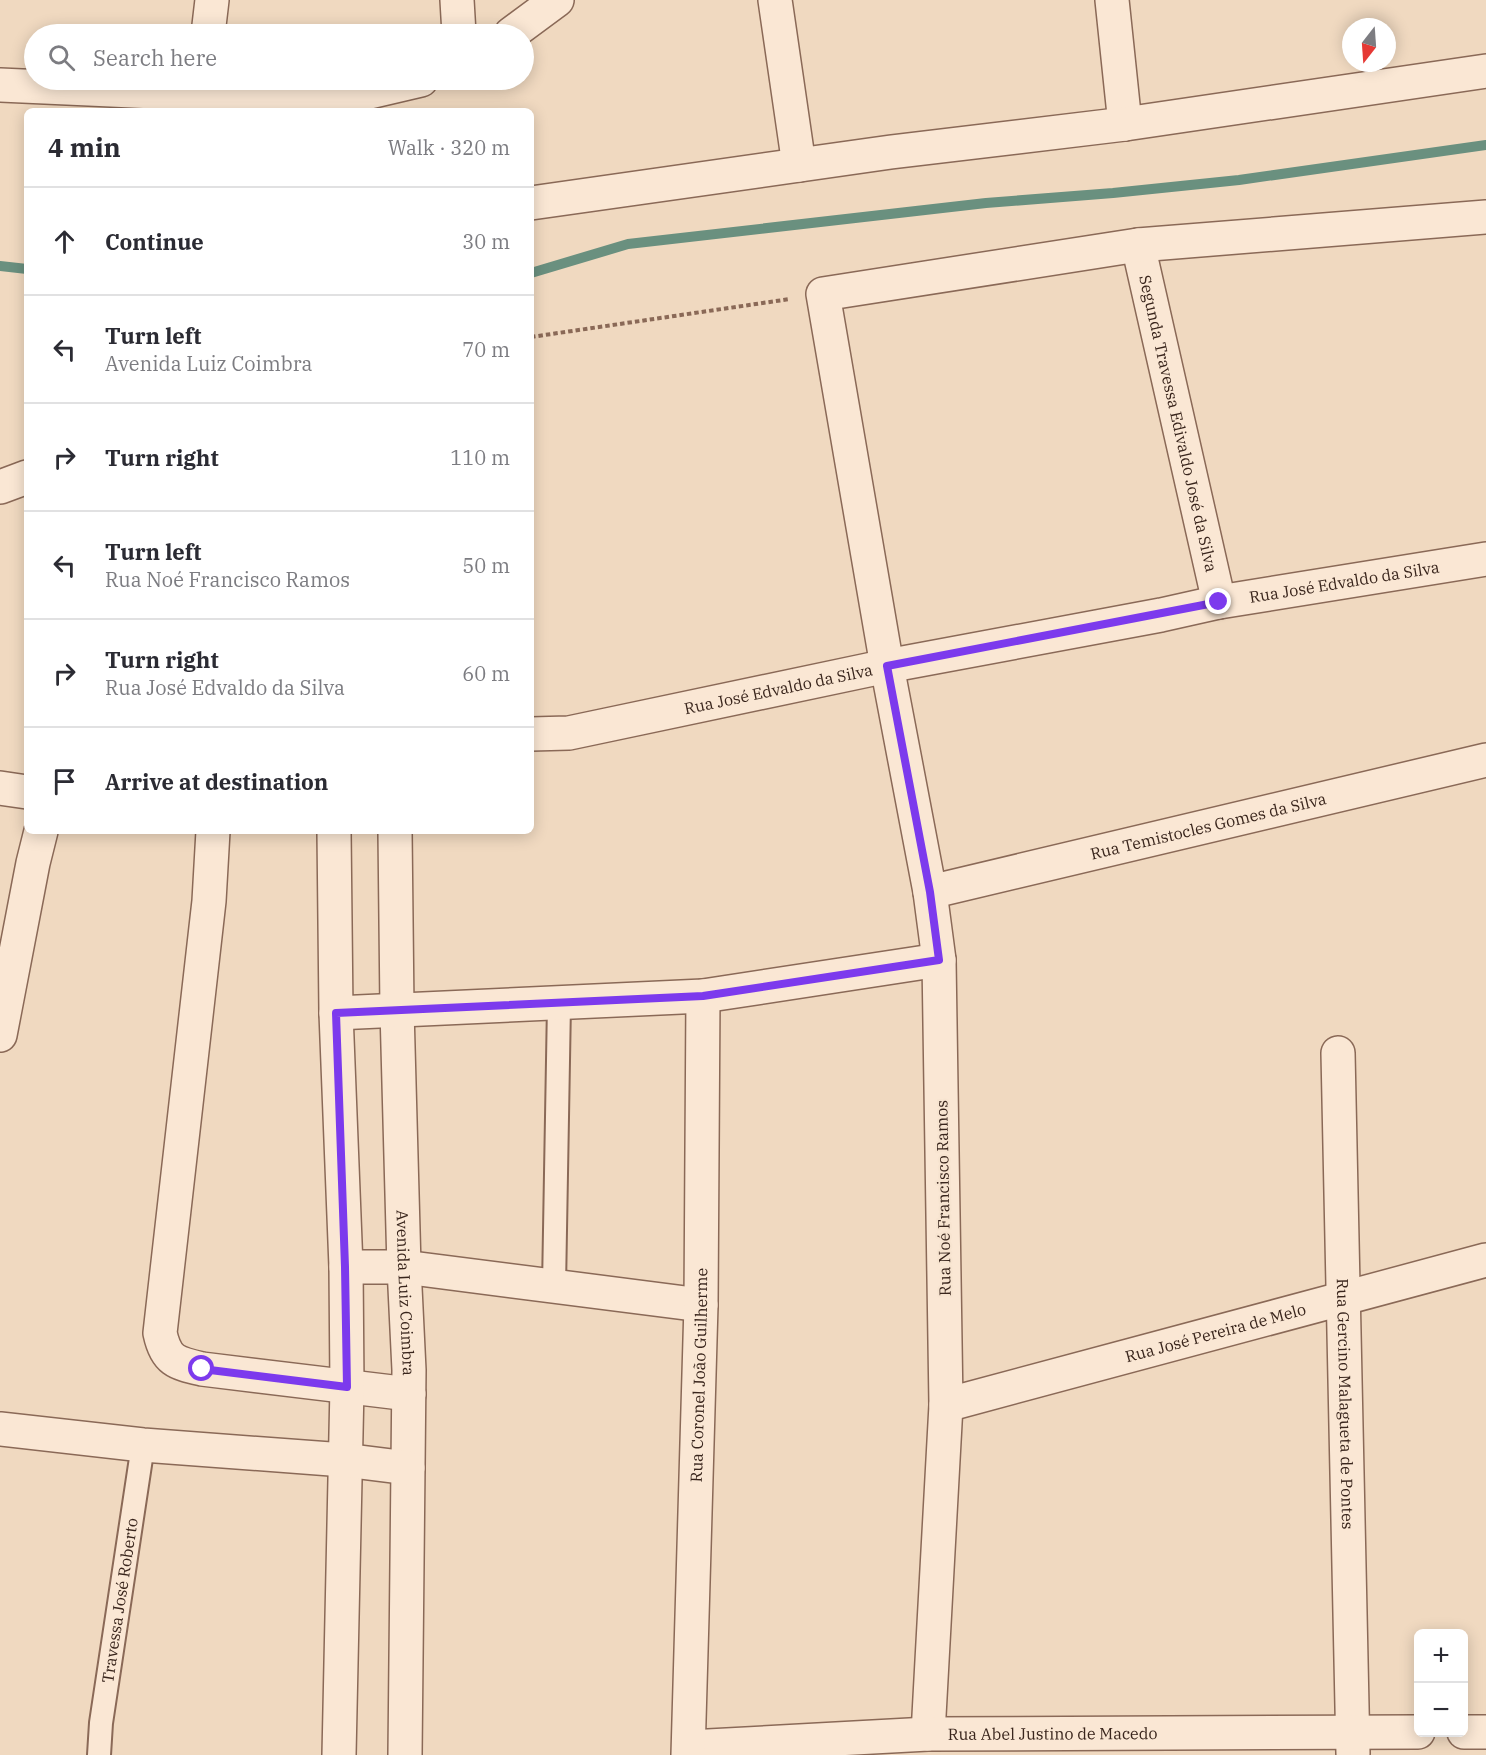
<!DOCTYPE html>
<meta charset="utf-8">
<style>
body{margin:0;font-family:"IBM Plex Serif",serif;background:#f7f7f7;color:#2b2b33}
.controls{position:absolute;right:18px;bottom:18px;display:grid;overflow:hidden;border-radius:9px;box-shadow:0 3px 15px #0003}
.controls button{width:54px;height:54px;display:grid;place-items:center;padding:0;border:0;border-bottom:2px solid #e1e1e2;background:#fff;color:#2b2b33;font:30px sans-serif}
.compass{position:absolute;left:1342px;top:18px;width:54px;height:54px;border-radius:50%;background:#fff;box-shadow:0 3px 15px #0003;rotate:197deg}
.stop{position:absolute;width:18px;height:18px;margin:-14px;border:4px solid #7c3aed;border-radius:50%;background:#fff}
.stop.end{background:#7c3aed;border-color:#fff;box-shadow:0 2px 6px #0008}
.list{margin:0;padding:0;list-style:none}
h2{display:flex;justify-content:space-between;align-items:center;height:78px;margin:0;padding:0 24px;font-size:26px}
h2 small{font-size:20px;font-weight:400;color:#7c7c81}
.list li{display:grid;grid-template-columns:39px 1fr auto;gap:18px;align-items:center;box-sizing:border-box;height:108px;padding:0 24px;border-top:2px solid #e1e1e2}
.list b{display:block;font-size:22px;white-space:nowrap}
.list p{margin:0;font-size:20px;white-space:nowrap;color:#7c7c81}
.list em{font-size:20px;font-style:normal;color:#7c7c81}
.icon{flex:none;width:33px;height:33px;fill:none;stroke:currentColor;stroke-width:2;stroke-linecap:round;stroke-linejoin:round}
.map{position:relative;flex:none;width:1486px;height:1755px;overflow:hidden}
.search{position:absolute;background:#fff;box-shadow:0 3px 15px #0003;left:24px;top:24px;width:510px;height:66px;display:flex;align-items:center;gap:15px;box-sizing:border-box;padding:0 21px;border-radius:33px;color:#7c7c81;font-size:22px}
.panel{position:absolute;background:#fff;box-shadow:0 3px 15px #0003;left:24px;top:108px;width:510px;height:726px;border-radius:9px}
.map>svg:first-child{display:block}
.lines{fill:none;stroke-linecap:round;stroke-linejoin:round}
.stream{stroke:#6a907f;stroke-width:10}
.service-casing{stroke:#8a6957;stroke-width:26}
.minor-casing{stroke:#8a6957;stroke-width:36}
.tertiary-casing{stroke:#8a6957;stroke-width:36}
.path{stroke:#8a6957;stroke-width:4;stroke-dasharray:4.5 3;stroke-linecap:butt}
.service{stroke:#fae7d4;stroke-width:22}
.minor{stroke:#fae7d4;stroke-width:33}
.tertiary{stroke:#fae7d4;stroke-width:33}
.route{stroke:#7c3aed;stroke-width:8}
.labels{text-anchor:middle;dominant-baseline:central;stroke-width:4.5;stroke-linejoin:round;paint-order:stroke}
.street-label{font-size:16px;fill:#39251c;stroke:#f7e4d0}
</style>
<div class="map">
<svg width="1486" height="1755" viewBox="0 0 1486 1755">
<rect width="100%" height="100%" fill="#f0d9c0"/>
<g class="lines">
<g class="stream">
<path d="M0,266L27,269"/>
<path d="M531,273L628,244L986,203L1113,193L1239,180L1486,145"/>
</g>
<g class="service-casing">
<g id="service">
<path d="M554,1287L559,1004"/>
<path id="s1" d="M99,1755L101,1723L143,1445"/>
</g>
</g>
<g class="minor-casing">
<g id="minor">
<path d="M457,0L459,34"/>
<path d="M775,0L799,165"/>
<path d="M1112,0L1125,124"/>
<path d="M208,34L212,0"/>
<path d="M531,203L891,152L1125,124L1486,71"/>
<path id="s2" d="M1138,245L1219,602"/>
<path d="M0,487L27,477"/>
<path id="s3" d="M531,734L569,733L887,666L1161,615L1219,602L1486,559"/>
<path d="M0,788L27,792"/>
<path d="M213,831L209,901L160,1333C166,1361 176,1363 202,1369L409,1394"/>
<path d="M334,831L336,1013L346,1267L347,1387L339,1755"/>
<path id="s4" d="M395,831L397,1010L404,1267L409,1370L405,1755"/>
<path id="s5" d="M930,892L1486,760"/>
<path d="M336,1013L703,996L939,960"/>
<path id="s6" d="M1338,1053L1353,1753"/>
<path d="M346,1267H404L701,1305"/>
<path id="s7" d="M946,1405L1486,1260"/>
<path d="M0,1429L143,1445L344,1460L408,1468"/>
<path d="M1464,1732H1486"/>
<path d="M928,1734L946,1405L939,960L930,892L887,666L823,294L1138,245L1486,217"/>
<path id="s8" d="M689,1747L928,1734L1418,1732"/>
<path id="s9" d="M688,1755L701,1305L703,996"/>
</g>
</g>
<g class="tertiary-casing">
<g id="tertiary">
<path d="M511,34L557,0"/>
<path d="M0,85L199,94L357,95L421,80"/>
<path d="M0,1035L33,863L41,831"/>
</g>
</g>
<path class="path" d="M531,337L790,299"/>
<use href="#service" class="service"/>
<use href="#minor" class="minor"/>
<use href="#tertiary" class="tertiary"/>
</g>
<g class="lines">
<path class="route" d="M202,1369L347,1387L345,1267L336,1013L703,996L939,960L930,892L887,666L1219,602"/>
</g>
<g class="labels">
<g class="street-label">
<text stroke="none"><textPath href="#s2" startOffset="183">Segunda Travessa Edivaldo José da Silva</textPath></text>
<text stroke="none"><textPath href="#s3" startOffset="828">Rua José Edvaldo da Silva</textPath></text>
<text stroke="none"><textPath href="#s3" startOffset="252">Rua José Edvaldo da Silva</textPath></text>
<text stroke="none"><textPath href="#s5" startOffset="286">Rua Temistocles Gomes da Silva</textPath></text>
<text transform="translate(943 1198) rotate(-91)">Rua Noé Francisco Ramos</text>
<text stroke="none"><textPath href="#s4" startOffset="462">Avenida Luiz Coimbra</textPath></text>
<text stroke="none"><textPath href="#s7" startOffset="279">Rua José Pereira de Melo</textPath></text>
<text stroke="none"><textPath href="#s9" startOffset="380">Rua Coronel João Guilherme</textPath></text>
<text stroke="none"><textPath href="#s6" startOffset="351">Rua Gercino Malagueta de Pontes</textPath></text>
<text stroke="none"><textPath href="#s1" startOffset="156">Travessa José Roberto</textPath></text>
<text stroke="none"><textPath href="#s8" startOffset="364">Rua Abel Justino de Macedo</textPath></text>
</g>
</g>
</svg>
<div class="controls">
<button>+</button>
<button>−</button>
</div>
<svg class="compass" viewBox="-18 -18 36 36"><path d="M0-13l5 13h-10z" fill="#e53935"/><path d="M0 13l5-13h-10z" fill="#7c7c81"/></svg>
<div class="stop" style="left:202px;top:1369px"></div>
<div class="stop end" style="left:1219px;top:602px"></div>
<div class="search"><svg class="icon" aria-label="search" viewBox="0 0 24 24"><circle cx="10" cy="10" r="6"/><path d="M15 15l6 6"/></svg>Search here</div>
<section class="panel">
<h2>4 min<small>Walk · 320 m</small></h2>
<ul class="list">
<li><svg class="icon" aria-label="ahead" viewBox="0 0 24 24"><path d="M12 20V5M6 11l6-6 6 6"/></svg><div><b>Continue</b></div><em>30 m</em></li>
<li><svg class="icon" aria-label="left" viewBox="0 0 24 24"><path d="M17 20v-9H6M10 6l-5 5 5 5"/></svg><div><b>Turn left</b><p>Avenida Luiz Coimbra</p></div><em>70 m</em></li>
<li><svg class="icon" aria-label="right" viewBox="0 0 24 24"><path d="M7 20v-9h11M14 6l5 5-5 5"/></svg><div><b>Turn right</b></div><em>110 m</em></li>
<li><svg class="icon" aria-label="left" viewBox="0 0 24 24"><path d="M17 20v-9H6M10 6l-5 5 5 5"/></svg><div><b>Turn left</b><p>Rua Noé Francisco Ramos</p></div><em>50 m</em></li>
<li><svg class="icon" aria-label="right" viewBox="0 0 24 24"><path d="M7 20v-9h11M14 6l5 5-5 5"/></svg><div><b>Turn right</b><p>Rua José Edvaldo da Silva</p></div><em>60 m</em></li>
<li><svg class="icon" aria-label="arrive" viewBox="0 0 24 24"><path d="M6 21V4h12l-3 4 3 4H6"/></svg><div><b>Arrive at destination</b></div></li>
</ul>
</section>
</div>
